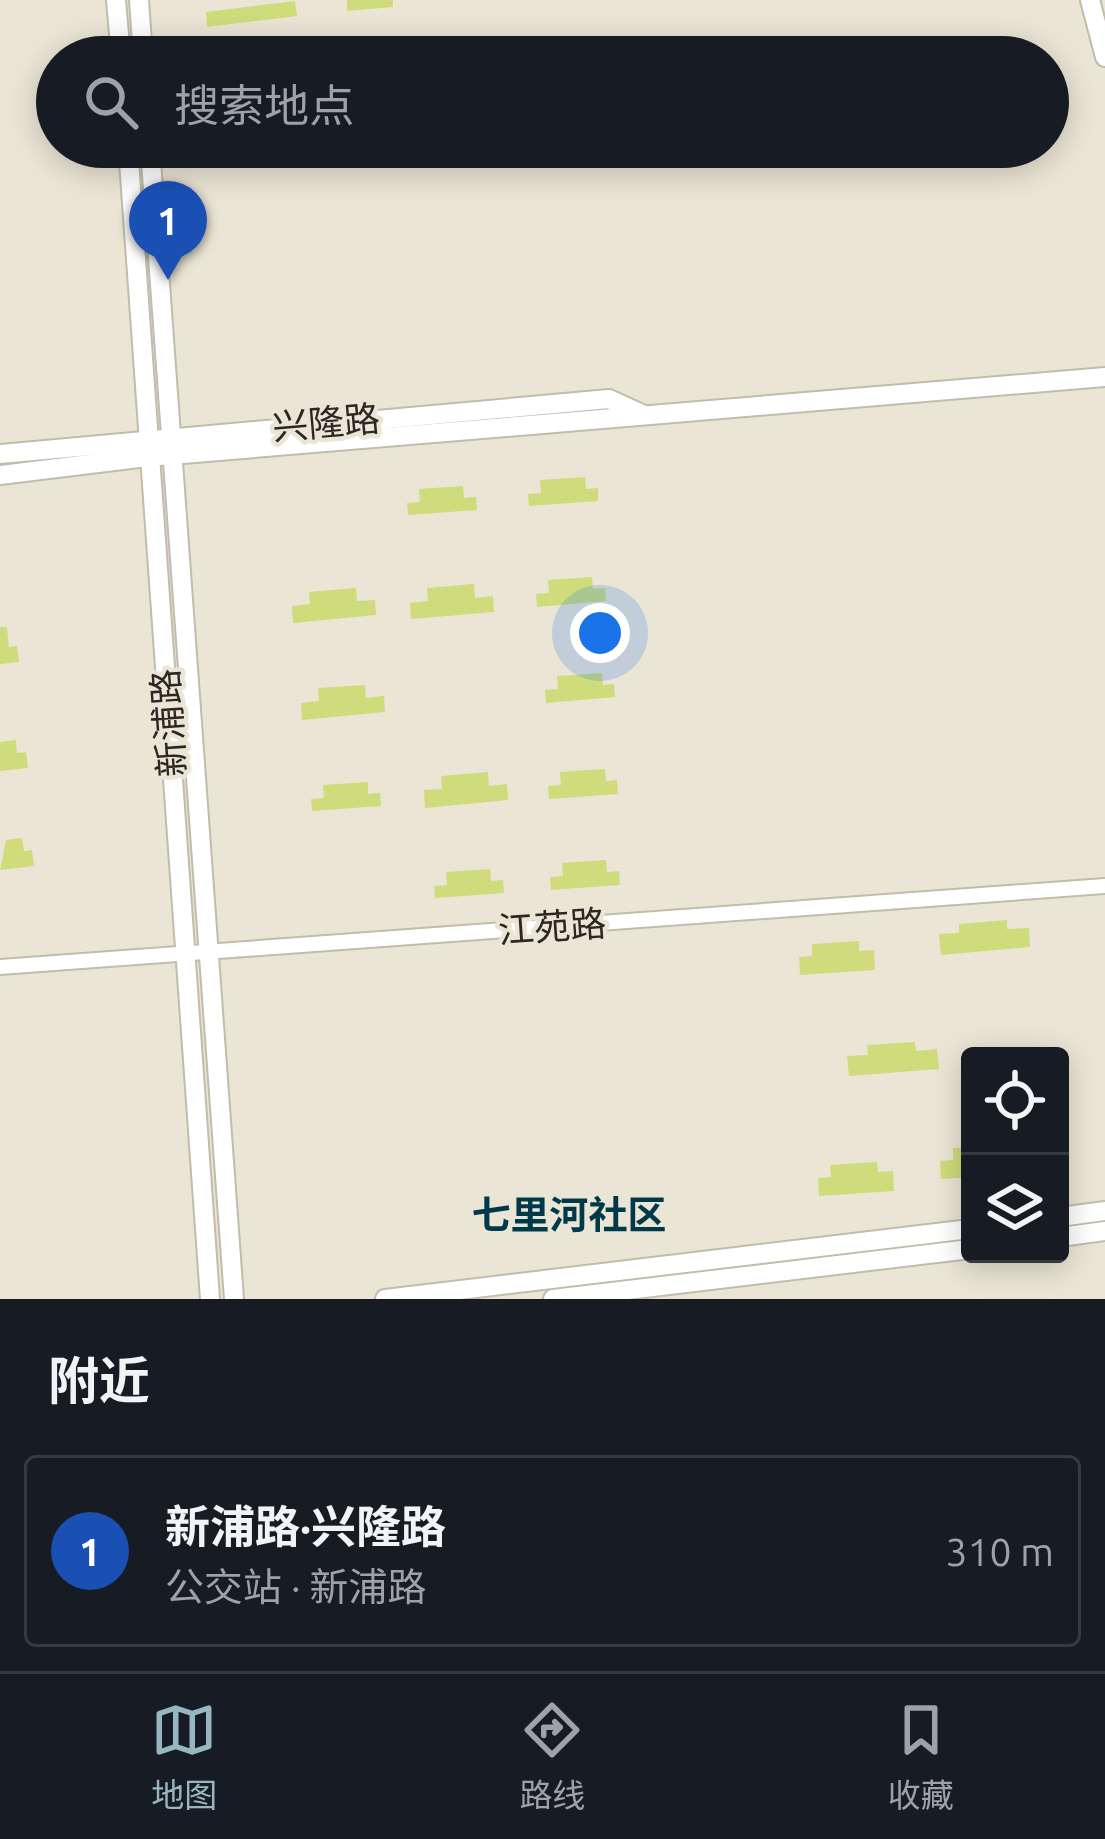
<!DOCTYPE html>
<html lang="zh">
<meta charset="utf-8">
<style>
body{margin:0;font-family:Ubuntu,"Noto Sans SC",sans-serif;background:#242831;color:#f1f3f6}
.controls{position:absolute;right:36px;bottom:36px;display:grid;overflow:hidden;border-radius:12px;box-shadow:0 6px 30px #0003}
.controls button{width:108px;height:108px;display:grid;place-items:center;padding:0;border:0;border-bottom:3px solid #363941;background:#171b24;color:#f1f3f6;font:60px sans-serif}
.you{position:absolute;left:600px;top:633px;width:42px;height:42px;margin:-30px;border:9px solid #fff;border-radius:50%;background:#1a73e8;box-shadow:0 0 0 18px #1a73e833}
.badge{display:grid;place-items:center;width:78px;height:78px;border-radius:50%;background:#98b6c0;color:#fff;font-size:39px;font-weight:700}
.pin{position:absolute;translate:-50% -99px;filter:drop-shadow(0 3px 6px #0008)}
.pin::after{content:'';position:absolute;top:63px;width:42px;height:36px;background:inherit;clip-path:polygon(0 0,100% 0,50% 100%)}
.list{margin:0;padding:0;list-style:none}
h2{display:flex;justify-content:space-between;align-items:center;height:156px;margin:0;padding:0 48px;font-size:51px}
h2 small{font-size:39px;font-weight:400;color:#9ea1a6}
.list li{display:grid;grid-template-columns:78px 1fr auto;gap:36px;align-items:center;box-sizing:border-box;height:192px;margin:0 24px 24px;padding:0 24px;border:3px solid #363941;border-radius:12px}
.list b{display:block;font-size:45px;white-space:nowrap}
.list p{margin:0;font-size:39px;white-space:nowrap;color:#9ea1a6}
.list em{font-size:39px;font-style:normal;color:#9ea1a6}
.icon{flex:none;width:66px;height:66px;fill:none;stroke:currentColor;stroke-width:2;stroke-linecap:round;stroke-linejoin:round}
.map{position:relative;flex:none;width:1105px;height:1299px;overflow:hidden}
.search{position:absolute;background:#171b24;box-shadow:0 6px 30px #0003;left:36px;right:36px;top:36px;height:132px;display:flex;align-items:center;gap:30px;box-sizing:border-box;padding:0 42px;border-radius:66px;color:#9ea1a6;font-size:45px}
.sheet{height:372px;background:#171b24}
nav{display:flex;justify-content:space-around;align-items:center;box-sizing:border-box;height:168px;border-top:3px solid #363941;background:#171b24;font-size:33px;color:#9ea1a6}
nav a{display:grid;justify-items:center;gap:6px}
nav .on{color:#98b6c0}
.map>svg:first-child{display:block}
.building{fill:#cedc7c}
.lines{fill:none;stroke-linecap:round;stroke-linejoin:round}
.street-casing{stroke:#c2bcad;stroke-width:18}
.secondary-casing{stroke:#c2bcad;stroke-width:22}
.street{stroke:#fff;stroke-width:14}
.secondary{stroke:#fff;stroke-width:18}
.labels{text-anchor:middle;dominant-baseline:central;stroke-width:9;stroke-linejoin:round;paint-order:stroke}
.street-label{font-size:36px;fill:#2b2823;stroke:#ebe5d6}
.neighbourhood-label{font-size:39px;font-weight:bold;fill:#003949;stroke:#ebe5d6}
</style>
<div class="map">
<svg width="1105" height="1299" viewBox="0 0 1105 1299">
<rect width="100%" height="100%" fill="#ebe5d6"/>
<g class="building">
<path d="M347,0H393V7L347,11Z"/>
<path d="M295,1L297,16L207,27L206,12Z"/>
<path d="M585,477L586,489L598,488V501L529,506L528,494L541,493L540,480Z"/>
<path d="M463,486L464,498L476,497L477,510L408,515L407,503L420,502L419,489Z"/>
<path d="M592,577L593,589L605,588L606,601L537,607L536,594L549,593L548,580Z"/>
<path d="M474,584L475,598L493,596L494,612L411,619L410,603L428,601L427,588Z"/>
<path d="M356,588L357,601L375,600L376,615L293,623L292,606L310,604L309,592Z"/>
<path d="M0,627H7L9,647L17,646L19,662L0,664Z"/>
<path d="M602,673L603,685L614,684L615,697L546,703L545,690L558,689L557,676Z"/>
<path d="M365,685L366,698L384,696L385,712L302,720L301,703L319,701L318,688Z"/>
<path d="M16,740L17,753L26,752L28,768L0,771V742Z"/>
<path d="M605,769L606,781L617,780L618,794L549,799L548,786L561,785L560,772Z"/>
<path d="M488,772L489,786L507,784L508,800L425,808L424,790L442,789L441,776Z"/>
<path d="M368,782V794L380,793L381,806L312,811L311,799L324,798L323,785Z"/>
<path d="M22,838L24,851L32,850L34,866L0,870L6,840Z"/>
<path d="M606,860L607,872L619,871L620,885L551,890L550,877L563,876L562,863Z"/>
<path d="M490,869L491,881L503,880L504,893L435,898L434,886L447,885L446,872Z"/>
<path d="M1007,920V929L1029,928L1030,947L941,955L939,934L959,933V924Z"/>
<path d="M859,941V951L874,950L875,970L800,975L799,957L812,956V944Z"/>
<path d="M915,1042L916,1051L937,1049L939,1069L849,1076L847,1056L868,1055L867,1045Z"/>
<path d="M970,1147V1177L941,1179L940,1161L953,1160V1148Z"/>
<path d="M877,1162L878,1172L893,1171L894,1191L819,1196L818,1178L831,1177L830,1165Z"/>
</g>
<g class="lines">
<g class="street-casing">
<path id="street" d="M0,967L1105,886"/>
</g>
<g class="secondary-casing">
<g id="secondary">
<path d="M116,0L121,57"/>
<path d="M139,0L143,57"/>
<path d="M1090,0L1105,57"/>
<path d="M128,147L210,1299"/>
<path d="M150,147L234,1299"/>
<path d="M0,454L609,399L644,415"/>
<path d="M0,475L147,457L1105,377"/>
<path d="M1060,1217L1105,1211"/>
<path d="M1060,1237L1105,1231"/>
<path d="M385,1299L970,1229"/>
<path d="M553,1299L970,1249"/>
</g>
</g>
<use href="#street" class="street"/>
<use href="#secondary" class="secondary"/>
</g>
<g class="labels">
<g class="street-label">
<text transform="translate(326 422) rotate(-5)">兴隆路</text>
<text transform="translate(168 723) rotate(-94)">新浦路</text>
<text transform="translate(552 926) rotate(-4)">江苑路</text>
</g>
<g class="neighbourhood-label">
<text x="569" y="1214">七里河社区</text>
</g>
</g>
</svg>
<div class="controls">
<button><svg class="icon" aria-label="locate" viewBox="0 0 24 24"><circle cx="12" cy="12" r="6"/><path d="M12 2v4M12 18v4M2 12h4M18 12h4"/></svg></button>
<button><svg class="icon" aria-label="layers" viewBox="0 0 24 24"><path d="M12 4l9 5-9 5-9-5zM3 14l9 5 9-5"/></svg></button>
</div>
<div class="you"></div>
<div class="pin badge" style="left:168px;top:280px;background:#1a4fb4">1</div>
<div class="search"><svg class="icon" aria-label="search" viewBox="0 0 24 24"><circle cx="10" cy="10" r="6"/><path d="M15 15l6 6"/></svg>搜索地点</div>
</div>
<section class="sheet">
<h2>附近<small></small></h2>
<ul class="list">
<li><span class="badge" style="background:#1a4fb4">1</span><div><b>新浦路·兴隆路</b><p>公交站 · 新浦路</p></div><em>310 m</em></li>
</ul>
</section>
<nav>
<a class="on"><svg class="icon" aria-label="map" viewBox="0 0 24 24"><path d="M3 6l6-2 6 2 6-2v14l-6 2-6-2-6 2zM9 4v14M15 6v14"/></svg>地图</a>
<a><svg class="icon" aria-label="directions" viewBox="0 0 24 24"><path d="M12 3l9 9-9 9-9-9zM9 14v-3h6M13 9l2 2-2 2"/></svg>路线</a>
<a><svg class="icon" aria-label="saved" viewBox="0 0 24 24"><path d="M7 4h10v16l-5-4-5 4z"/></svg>收藏</a>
</nav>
